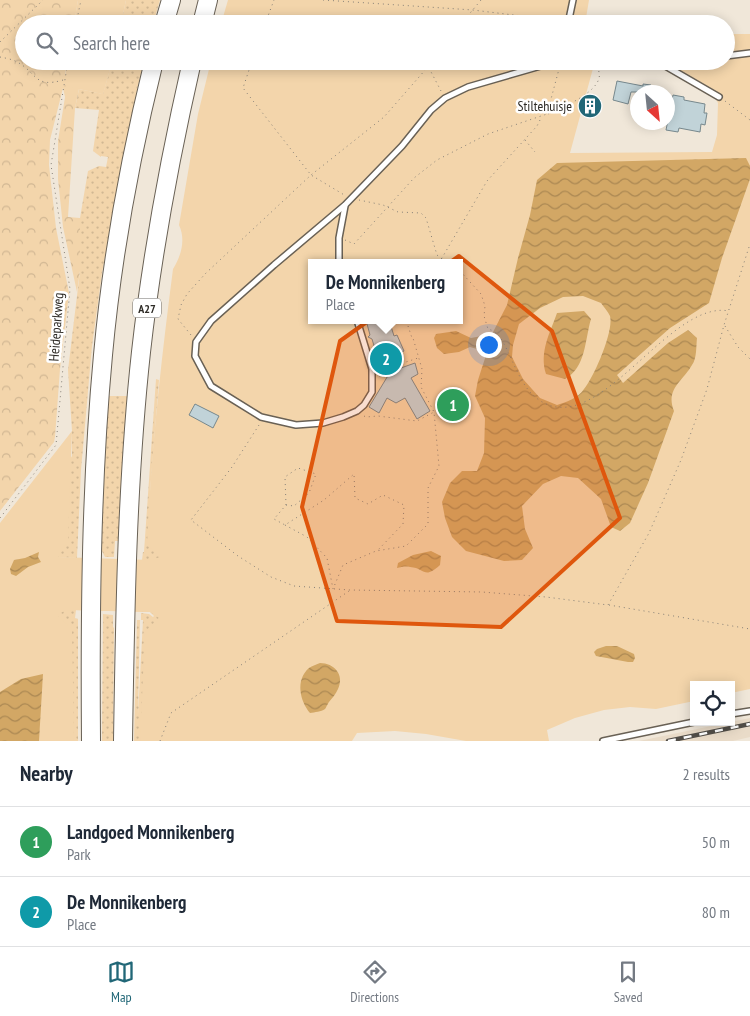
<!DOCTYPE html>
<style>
body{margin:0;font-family:"PT Sans Narrow",sans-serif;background:#f6f6f7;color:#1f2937}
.controls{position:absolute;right:15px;bottom:15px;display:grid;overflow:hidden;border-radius:0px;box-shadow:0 2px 12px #0003}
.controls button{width:45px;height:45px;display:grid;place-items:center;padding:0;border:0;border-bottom:1px solid #e0e1e3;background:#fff;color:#1f2937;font:25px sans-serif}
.compass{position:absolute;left:630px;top:85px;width:45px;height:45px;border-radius:50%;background:#fff;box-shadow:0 2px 12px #0003;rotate:153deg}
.you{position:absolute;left:488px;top:344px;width:18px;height:18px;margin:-12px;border:4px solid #fff;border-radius:50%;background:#1a73e8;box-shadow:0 0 0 8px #1a73e833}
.badge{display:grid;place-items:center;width:32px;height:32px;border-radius:50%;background:#216777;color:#fff;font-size:16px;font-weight:700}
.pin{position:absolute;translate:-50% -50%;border:2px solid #fff;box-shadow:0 1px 5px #0006}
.popup{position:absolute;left:308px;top:259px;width:155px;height:65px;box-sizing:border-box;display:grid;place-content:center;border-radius:0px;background:#fff;filter:drop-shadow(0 1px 4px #0005);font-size:16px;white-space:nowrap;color:#747a83}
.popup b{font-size:19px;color:#1f2937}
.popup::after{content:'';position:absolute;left:50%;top:100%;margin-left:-10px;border:10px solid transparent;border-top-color:#fff}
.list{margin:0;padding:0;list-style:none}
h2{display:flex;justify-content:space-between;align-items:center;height:65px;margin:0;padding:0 20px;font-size:21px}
h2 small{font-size:16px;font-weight:400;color:#747a83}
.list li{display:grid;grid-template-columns:32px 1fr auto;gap:15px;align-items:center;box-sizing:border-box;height:70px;padding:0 20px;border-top:1px solid #e0e1e3}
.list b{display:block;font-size:19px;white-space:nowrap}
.list p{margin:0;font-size:16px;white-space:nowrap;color:#747a83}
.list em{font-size:16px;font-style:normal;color:#747a83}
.icon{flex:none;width:28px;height:28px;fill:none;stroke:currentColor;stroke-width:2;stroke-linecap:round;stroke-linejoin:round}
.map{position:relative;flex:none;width:750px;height:741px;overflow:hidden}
.search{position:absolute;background:#fff;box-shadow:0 2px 12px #0003;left:15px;right:15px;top:15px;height:55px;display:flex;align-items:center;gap:12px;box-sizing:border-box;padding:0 18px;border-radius:28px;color:#747a83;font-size:19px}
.sheet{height:205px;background:#fff}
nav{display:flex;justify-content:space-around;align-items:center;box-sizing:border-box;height:70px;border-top:1px solid #e0e1e3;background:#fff;font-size:14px;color:#747a83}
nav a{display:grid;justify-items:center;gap:2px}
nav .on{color:#216777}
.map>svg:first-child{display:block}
.built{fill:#e9dbc8}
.grass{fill:url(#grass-dots)}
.forest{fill:url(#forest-crowns)}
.green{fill:#f3d5ab;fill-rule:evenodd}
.water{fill:url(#water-waves);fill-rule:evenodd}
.building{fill:#c1d3d8;stroke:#77888d}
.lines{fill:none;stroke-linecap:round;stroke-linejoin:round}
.lane-casing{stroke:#696155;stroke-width:8}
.highway-casing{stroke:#696155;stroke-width:20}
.path{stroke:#868077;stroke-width:1;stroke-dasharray:1 4;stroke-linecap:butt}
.lane{stroke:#fff;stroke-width:5}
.highway{stroke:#fff;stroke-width:18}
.rail-casing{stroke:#524e48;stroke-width:4.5}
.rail{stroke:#fff;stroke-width:2.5;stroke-dasharray:8;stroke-linecap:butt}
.marked{fill:#df570d;fill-opacity:0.2;stroke:#df570d;stroke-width:4;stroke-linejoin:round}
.labels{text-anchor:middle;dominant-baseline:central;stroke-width:5;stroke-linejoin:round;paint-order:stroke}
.shield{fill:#fff;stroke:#6d6b67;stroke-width:1}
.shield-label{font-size:12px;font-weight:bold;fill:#2e2b26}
.poi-label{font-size:14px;fill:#2e2b26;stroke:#fff;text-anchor:end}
.street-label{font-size:14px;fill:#2e2b26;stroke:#fff}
</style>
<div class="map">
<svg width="750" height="741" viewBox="0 0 750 741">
<defs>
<pattern id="grass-dots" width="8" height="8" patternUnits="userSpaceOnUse" patternTransform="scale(1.25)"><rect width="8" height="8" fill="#f3d5ab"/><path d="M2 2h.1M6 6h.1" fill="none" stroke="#d1b793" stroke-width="1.8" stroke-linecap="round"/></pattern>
<pattern id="forest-crowns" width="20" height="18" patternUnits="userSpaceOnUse" patternTransform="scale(1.25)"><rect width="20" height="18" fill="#f3d5ab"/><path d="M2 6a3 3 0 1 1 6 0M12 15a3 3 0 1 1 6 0" fill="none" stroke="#d1b793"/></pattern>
<pattern id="water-waves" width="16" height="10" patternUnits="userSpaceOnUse" patternTransform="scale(1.25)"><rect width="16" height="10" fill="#d2a765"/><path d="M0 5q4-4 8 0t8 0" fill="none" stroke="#ab8853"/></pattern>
</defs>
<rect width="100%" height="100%" fill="#f0e7d9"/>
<path class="built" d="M750,718V737L733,741H639Z"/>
<g class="grass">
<path d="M126,0H160L153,24H121Z"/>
<path d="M112,61H144L137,90L102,273L92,346L81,470L77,558L53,557L47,561L151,560H142L143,552H144L156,379L159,380L150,492L287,593L148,741H134L137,620H140L138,714L143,620H141V613L149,614L153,617L154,616L150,612L76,610L75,618L78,619V741H0V577L72,456V431L68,370L80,271V218L88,171L99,166L106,167L108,157L101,156V157L93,151L99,110L75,108L79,89L103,94Z"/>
<path d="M108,396H128L119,541H115L114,557H105L101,549Z"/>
<path d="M103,614L113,615V627L114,628L113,741H102Z"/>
</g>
<path class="forest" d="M0,0H78L74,24H24V61H68L65,74L112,61L103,94L79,89L75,108L68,217L80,218V271L77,292L63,227L58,179V141L65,97L63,88L50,140L49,165L56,228L69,293L60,369L55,437L54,442L0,511Z"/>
<g class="green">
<path d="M78,0H126L121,24H74Z"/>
<path d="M228,0H589L585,24H221Z"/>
<path d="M726,34H750V689L731,693V685H694V701L656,709L630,707L604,710L575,718L547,730L549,741H466L426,734L395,731L357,733L352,741H140L145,632L159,618L150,612L66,610L57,615L72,629L74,741H0V523L72,431L68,541L58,557L151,560L160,557L147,545C151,452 161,361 173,269C181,256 186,240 179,225L198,114L211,61H726ZM595,61L671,65L709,87L718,103L717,135L712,152L570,153ZM312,263H460V320H312Z"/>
<path d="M68,61H112L103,94L63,85Z"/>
</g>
<g class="water">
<path d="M746,158L750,166V179L722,258L709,303L670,328L617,375L623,383L668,343L688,330L697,338C696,346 697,358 692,365C683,381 665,389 674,411L648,483L630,523L620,531L611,527L601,499L578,478L561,476L543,484L522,506L525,529L533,548L522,560L504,561L466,551L452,537L445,518L442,502L450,483L462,471H477L484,453L485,418L475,396L478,380L487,352L470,347L459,352L444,354L437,348L434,338L436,334L456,331L471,338L492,334L507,305L518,258L530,215L537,180L557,163ZM583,296L601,303C604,307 608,312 610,316C614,331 594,377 584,389C578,398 567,402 557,405L540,398L523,379L512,357L513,345L519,324L540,308L563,297Z"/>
<path d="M584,311L591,319C585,339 586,368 565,379L546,374C539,352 550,333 557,313Z"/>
<path d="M431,551L441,556L440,565C424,580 425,568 410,567C406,566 401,567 397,568L398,563L413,555Z"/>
<path d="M39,552L38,557L41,562L28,567L16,576L11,574L10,569L14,560L25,558Z"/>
<path d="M606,646H617L634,654L635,658L633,662H628L596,656L594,652L597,649Z"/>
<path d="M320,663C334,663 345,675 338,689C336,694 332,698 329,702C328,703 326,708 325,709C321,712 315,712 310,713C300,701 295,680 309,668C312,666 317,664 320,663Z"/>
<path d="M43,674L39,741H0V692L21,679Z"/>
</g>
<g class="building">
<path d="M617,81L643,86V84L651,85L650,88L657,89V92H631L628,104L613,100Z"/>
<path d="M673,95L684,97V100L705,104L704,113H707L705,125L701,124L700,132L679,128L678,132L666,130Z"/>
<path d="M366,320H389L394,336L397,335L404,351L394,356L398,369L415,363L418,374L411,378L430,411L417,419L405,398L396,403L387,398L379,413L369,407L395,364L382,368L374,349H375L372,339L368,337L370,335Z"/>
<path d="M195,404L219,416L213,428L189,415Z"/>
</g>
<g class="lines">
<g class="lane-casing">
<g id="lane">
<path d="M568,24L573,0"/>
<path d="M726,56L750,53"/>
<path d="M650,61L662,64"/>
<path d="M687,61L662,64L719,97"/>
<path d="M339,263V238L345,206"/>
<path d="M357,320L372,369V392L364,405L357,411L343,417L323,423L296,425L261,417L211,386L195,356L196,342L211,321L274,265L345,205L402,146L431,110L445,98L468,87L558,61"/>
<path d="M731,714L750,711"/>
<path d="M603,741L694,722"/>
</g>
</g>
<g class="highway-casing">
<g id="highway">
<path d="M164,24L171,0"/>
<path d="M202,24L208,0"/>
<path d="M91,741C90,612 91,484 103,355C112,256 130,158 154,61"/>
<path d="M123,741C125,611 127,481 141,352C152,254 170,157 192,61"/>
</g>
</g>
<g class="path">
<path d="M323,0L473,10L546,19L552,24"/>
<path d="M76,24L81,0"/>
<path d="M265,24L274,0"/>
<path d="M461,24L481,0"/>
<path d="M0,42L43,0"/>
<path d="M0,57C5,58 11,59 15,61C37,71 33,89 63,80"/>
<path d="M252,61L243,88L311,175L346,196"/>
<path d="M429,68L441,91"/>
<path d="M725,101L750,120"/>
<path d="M548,114C561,108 604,91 599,72C598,68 594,66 591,63V61"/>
<path d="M525,140L535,152"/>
<path d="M359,200L383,205L398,212L421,213L426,218L437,255L447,263"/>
<path d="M345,240L354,244L414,178L437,160L488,134L547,114L559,69"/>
<path d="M439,263L487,181L537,126L541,118"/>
<path d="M460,271L481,294L485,306L484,316L488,329L494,331L500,337C511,354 519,383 534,396C594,449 667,299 729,311"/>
<path d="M725,326L738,347L750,359"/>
<path d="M191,335L178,319L181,305L187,294L206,273L311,175L384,117L433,61"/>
<path d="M397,365L418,358"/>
<path d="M379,376L382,375L387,379"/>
<path d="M364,416L366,417L378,416L417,421L434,412"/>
<path d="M259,425L232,467L191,520L238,556L271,577L294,586L350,590L482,592L546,597L608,605L649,533L681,460L707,389L724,325L750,244"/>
<path d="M286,505L294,506L309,493L316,474L298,468L285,477L286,505L274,519L285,525L324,500L354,474L355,498L368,504L383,495L404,505L403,524L377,551"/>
<path d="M0,518L56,445L70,289L51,165L68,61"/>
<path d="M285,525L307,537L327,558L333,589L343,565L376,551L406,546L428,524V488L439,466L434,412L421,387L422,369L413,338H412L406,320"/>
<path d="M609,605L750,629"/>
<path d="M160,741L171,713L349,591"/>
</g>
<use href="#lane" class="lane"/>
<use href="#highway" class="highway"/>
<g class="rail-casing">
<path id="rail" d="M668,741L750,724"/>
</g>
<use href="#rail" class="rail"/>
</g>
<path class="marked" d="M459,256L552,331L620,518L501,627L337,621L302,507L340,341Z"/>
<defs>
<g id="building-disc" transform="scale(1.25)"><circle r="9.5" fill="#216777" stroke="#fff"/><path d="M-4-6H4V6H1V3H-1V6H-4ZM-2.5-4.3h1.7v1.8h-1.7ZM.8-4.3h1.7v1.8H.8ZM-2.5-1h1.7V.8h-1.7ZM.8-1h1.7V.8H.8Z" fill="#fff"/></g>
</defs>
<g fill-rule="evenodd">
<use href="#building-disc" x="590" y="106"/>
</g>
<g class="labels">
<rect class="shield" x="133" y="298.5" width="28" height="19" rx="4"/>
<g class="shield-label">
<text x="147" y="308">A27</text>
</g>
<g class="poi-label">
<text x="572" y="106">Stiltehuisje</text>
</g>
<g class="street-label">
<text transform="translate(56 327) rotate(-86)">Heideparkweg</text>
</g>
</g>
</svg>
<div class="controls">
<button><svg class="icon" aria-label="locate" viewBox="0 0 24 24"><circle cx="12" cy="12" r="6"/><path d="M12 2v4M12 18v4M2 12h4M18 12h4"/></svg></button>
</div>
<svg class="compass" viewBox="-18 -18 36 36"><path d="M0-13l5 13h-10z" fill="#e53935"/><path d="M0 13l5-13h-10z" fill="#747a83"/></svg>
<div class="you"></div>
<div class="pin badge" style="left:453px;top:405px;background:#2e9e5b">1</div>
<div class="pin badge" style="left:386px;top:359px;background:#0f9aa8">2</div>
<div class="popup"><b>De Monnikenberg</b>Place</div>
<div class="search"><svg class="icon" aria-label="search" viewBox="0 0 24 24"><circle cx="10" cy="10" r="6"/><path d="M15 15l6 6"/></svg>Search here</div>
</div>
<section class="sheet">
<h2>Nearby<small>2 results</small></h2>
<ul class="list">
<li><span class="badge" style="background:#2e9e5b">1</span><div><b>Landgoed Monnikenberg</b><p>Park</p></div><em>50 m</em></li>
<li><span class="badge" style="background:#0f9aa8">2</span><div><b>De Monnikenberg</b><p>Place</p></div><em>80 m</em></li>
</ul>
</section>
<nav>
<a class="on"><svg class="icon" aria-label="map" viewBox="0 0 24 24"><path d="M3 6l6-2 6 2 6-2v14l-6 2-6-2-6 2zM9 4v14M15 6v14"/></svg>Map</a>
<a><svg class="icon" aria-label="directions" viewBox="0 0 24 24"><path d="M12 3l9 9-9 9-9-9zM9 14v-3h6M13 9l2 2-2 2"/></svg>Directions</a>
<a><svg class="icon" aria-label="saved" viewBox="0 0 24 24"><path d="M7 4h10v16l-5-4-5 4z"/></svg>Saved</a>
</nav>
